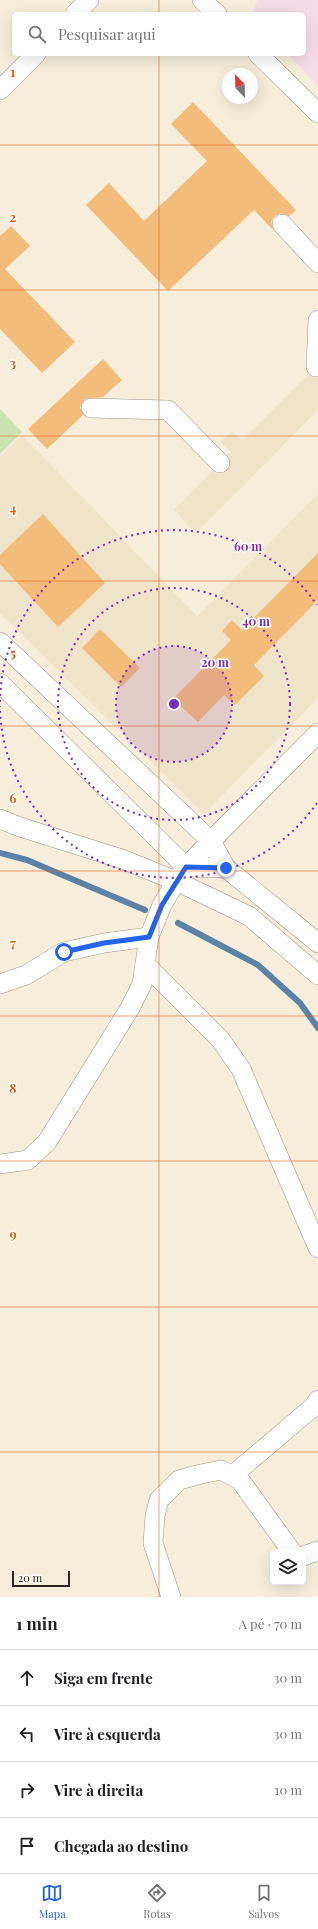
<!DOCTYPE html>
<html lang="pt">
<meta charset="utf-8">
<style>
body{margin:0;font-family:"Playfair Display",serif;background:#f6f6f6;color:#202124}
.controls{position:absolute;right:12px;bottom:12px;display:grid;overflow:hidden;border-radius:6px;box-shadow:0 4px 16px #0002}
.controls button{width:36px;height:36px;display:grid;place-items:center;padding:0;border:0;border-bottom:1px solid #e0e0e0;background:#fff;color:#202124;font:20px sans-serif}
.compass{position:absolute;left:222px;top:68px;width:36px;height:36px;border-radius:50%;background:#fff;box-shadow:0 4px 16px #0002;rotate:337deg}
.scale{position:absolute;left:12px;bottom:10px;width:58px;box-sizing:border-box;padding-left:4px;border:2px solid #2a2720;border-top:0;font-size:11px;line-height:14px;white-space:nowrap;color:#2a2720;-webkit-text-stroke:3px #fefbf3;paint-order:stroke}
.stop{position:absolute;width:12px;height:12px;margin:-9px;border:3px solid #2563eb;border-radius:50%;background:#fff}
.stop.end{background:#2563eb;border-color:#fff;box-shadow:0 1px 4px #0008}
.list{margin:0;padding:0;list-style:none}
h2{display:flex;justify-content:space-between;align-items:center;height:52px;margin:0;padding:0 16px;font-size:17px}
h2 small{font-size:13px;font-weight:400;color:#757577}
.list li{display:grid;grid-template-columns:26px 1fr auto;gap:12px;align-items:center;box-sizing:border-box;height:56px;padding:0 16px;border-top:1px solid #e0e0e0}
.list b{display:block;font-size:15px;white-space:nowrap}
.list em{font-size:13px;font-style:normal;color:#757577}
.icon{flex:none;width:22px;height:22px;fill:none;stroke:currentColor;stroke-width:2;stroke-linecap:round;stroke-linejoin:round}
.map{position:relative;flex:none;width:318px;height:1597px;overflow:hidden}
.search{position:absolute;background:#fff;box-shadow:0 4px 16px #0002;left:12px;right:12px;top:12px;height:44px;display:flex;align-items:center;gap:10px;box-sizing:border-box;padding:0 14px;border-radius:6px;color:#757577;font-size:15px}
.sheet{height:276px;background:#fff}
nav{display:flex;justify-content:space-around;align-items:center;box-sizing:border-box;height:56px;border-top:1px solid #e0e0e0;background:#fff;font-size:11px;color:#757577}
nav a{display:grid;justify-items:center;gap:2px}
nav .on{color:#2563eb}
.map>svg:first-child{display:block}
.built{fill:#efe3c9}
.medical{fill:#f5dce6}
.green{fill:#cce2b1}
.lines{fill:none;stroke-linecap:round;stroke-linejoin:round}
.stream{stroke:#5c82a8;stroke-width:6}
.building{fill:#f2bc7b}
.minor-casing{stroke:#9d9483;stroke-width:20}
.minor{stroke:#fff;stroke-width:19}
.route{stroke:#2563eb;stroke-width:5}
.grid{fill:none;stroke:#e8590c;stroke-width:1;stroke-opacity:0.55}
.ring{fill:none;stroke:#7b2cbf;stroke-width:2;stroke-dasharray:2 4}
.grid-label{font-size:13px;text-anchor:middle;font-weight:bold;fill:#e8590c;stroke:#fefbf3;stroke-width:3.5;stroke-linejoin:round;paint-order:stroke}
.centre{fill:#7b2cbf;stroke:#fefbf3;stroke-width:2}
.ring-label{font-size:12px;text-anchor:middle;font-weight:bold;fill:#7b2cbf;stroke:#fefbf3;stroke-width:3.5;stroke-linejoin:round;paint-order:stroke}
</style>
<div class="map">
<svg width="318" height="1597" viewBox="0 0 318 1597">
<rect width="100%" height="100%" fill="#f6edda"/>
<g class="built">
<path d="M318,365V410L196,533L174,510L231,452L220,442L232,431L242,441Z"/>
<path d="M22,435L197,616L318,494V698L204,814L0,613V457Z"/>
</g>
<path class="medical" d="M257,0H318V85L287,54H304V14H253Z"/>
<path class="green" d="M0,409L22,432L0,454Z"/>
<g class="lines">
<g class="stream">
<path d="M0,853L27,860L145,910"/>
<path d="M178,923L258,965L300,1003L318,1028"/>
</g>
</g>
<g class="building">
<path d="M193,102L296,210L289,216L280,213L275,216L271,221L273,230L254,210L168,291L86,205L109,183L144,221L207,161L171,124Z"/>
<path d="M11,226L30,246L5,269L75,342L42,373L0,329V236Z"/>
<path d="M103,359L122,380L103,397L85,399L80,407L83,415L47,449L28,429Z"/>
<path d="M43,514L105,583L58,627L0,564V555Z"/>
<path d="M318,553V600L254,665L264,676L235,705L224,695L198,722L173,699L231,640L222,631L232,620L242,630Z"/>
<path d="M100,629L140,668L121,687L82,648Z"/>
</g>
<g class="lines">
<g class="minor-casing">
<g id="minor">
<path d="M202,0L217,14"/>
<path d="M75,14L89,0"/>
<path d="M258,54L318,113"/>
<path d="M0,90L36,54"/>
<path d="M282,224L318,263"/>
<path d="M316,367L318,320"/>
<path d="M91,408L168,410L220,463"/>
<path d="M0,642L211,841L226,868L318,943"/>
<path d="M0,683L186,867L226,868"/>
<path d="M0,819L20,827L122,859L176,881L249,916L318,975"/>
<path d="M145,964L220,1039L241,1069L318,1248"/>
<path d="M0,984L26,975L64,952L104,943L149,937"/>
<path d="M0,1164L28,1160L47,1142L130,1008L142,984L149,937L162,905L176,881L186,867L211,841L318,733"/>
<path d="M233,1475L313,1407L318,1400"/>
<path d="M303,1556L318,1551"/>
<path d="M171,1597L153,1543L155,1516L159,1500L179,1480L201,1474L221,1470L240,1480L292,1552"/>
</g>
</g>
<use href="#minor" class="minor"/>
</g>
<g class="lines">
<path class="route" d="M64,952L104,943L149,937L162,905L186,867L226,868"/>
</g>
<path class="grid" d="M159,0V14M159,54V1597M0,145H318M0,290H318M0,436H318M0,581H318M0,726H318M0,871H318M0,1016H318M0,1161H318M0,1307H318M0,1452H318"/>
<circle cx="174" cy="704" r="58" fill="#7b2cbf" fill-opacity=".12"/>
<g class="ring">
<circle cx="174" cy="704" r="58"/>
<circle cx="174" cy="704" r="116"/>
<path d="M317 803A174 174 0 0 1 0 706M0 702A174 174 0 0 1 317 605"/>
</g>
<g class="grid-label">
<text x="13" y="77">1</text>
<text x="13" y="222">2</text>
<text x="13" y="368">3</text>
<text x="13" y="513">4</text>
<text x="13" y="658">5</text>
<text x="13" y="803">6</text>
<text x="13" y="948">7</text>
<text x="13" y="1093">8</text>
<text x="13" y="1239">9</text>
</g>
<circle cx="174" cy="704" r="6" class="centre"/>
<g class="ring-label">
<text x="248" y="551">60 m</text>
<text x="256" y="626">40 m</text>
<text x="215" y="667">20 m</text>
</g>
</svg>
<div class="controls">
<button><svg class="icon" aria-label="layers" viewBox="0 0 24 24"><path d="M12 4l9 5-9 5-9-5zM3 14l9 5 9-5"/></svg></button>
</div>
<svg class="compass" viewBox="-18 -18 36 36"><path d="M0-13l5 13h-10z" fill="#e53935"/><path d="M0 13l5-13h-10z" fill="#757577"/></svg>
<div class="scale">20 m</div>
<div class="stop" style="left:64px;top:952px"></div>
<div class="stop end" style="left:226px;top:868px"></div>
<div class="search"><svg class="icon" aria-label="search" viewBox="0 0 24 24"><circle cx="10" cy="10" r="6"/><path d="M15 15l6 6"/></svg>Pesquisar aqui</div>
</div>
<section class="sheet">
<h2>1 min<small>A pé · 70 m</small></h2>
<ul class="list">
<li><svg class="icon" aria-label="ahead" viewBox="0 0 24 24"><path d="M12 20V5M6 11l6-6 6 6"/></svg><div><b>Siga em frente</b></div><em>30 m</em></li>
<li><svg class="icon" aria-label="left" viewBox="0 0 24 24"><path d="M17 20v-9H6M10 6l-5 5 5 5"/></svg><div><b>Vire à esquerda</b></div><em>30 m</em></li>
<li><svg class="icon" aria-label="right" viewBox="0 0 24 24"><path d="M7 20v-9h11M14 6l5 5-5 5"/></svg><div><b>Vire à direita</b></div><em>10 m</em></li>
<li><svg class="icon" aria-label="arrive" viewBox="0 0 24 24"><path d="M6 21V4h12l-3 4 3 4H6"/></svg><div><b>Chegada ao destino</b></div></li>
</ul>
</section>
<nav>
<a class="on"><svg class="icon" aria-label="map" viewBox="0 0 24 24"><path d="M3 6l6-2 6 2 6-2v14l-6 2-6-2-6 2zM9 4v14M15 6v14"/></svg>Mapa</a>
<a><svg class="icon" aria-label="directions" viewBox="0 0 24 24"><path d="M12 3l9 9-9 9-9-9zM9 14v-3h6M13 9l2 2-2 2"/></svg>Rotas</a>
<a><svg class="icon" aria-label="saved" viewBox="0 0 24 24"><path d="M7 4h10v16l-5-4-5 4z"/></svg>Salvos</a>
</nav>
